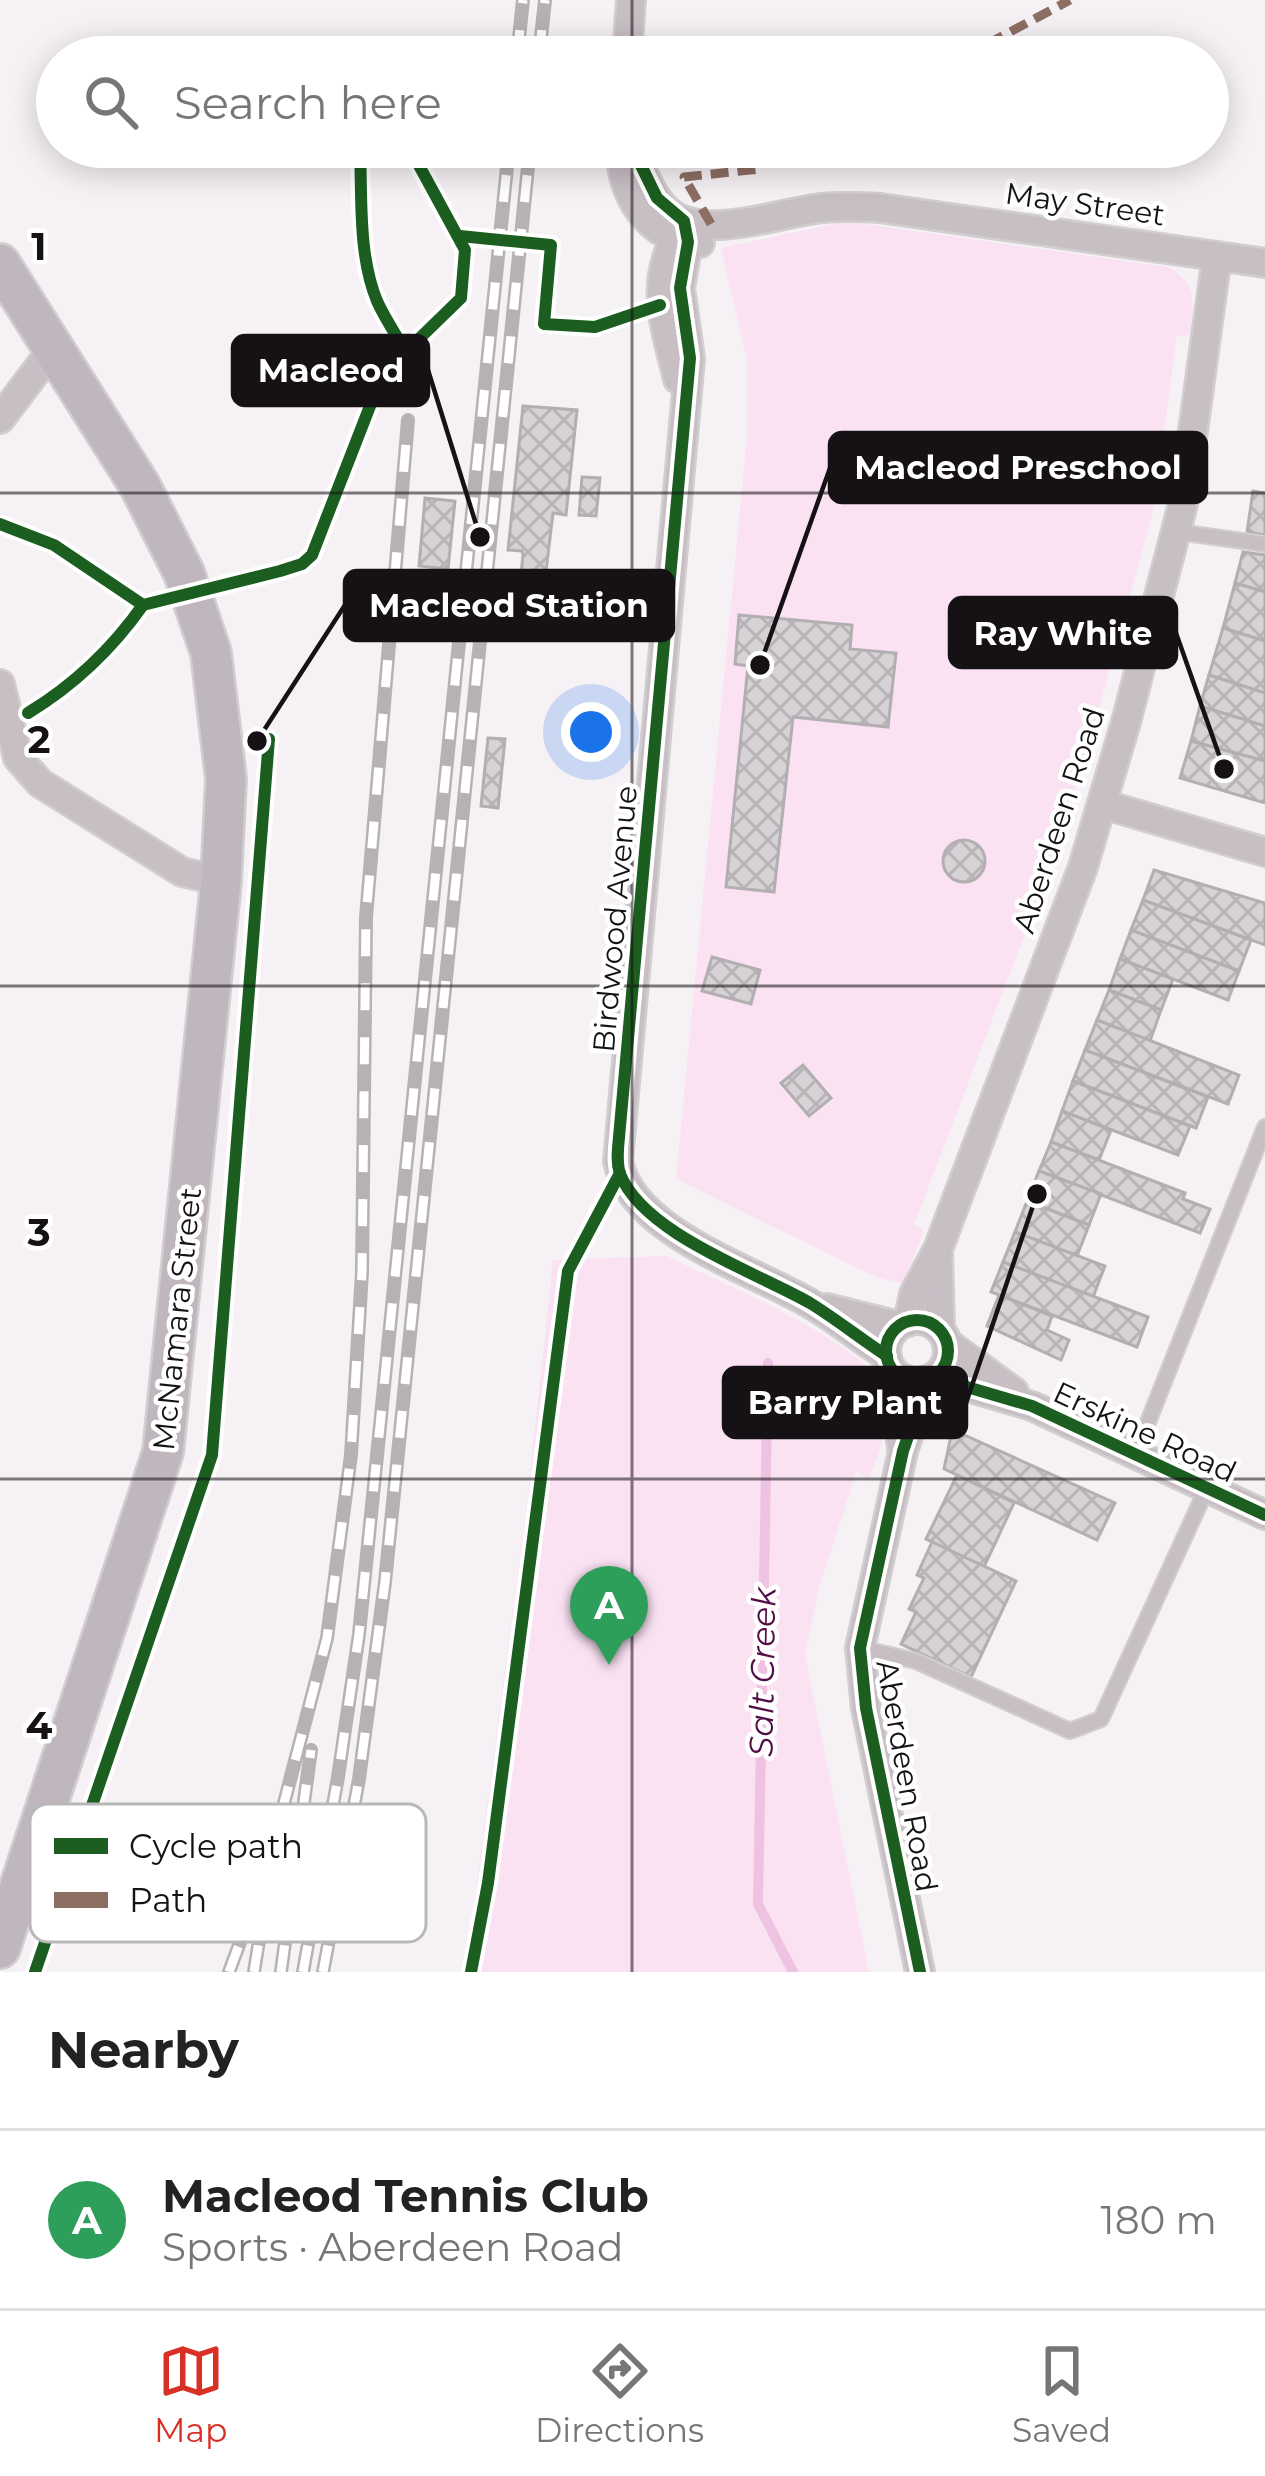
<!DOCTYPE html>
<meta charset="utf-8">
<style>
body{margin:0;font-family:Montserrat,sans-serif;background:#f6f6f6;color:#222}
.you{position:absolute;left:591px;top:732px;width:42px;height:42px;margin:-30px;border:9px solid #fff;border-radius:50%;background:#1a73e8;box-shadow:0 0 0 18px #1a73e833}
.badge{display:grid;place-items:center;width:78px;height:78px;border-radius:50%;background:#d93025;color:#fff;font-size:39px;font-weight:700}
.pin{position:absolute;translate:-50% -99px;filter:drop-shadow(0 3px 6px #0008)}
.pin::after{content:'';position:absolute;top:63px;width:42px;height:36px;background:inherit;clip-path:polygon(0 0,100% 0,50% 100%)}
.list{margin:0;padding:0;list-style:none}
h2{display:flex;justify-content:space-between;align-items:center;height:156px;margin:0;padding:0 48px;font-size:51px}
h2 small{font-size:39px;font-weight:400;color:#767676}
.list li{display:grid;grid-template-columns:78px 1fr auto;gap:36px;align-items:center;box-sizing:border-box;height:180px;padding:0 48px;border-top:3px solid #e0e0e0}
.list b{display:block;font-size:45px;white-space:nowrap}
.list p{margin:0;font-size:39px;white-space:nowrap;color:#767676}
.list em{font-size:39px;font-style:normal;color:#767676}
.icon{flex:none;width:66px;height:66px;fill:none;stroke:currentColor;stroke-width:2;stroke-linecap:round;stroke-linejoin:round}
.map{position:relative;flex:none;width:1265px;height:1972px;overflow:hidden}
.search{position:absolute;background:#fff;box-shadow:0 6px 30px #0003;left:36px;right:36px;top:36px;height:132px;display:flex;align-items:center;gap:30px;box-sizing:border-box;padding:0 42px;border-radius:66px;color:#767676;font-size:45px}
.sheet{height:336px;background:#fff}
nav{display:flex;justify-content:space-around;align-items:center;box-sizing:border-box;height:168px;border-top:3px solid #e0e0e0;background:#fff;font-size:33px;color:#767676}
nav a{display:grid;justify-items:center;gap:6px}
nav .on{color:#d93025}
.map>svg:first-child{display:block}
.green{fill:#fae2f3}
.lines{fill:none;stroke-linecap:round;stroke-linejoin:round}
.stream{stroke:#eec3e2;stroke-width:10}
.building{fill:url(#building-cross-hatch);stroke:#b2aeb1;stroke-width:3}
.lane-casing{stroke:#d1ced0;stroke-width:18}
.street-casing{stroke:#d1ced0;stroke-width:32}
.secondary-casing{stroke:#d1ced0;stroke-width:44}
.lane{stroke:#c8bfc5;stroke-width:14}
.street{stroke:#c8bfc5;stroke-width:27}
.secondary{stroke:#c0b6bd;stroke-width:39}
.rail-casing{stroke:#b7b1b5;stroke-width:14}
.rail{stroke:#fff;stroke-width:9;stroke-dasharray:27;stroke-linecap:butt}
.quiet{stroke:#8d6e63;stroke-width:9;stroke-dasharray:18 9;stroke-linecap:butt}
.cycleway-casing{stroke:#fff;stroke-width:20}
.cycleway{stroke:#1b5e20;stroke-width:12}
.grid{fill:none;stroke:#151114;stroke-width:3;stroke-opacity:0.55}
.labels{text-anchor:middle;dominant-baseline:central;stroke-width:9;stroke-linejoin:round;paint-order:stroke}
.street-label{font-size:30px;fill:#151114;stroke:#fff}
.water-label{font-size:33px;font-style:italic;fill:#510d45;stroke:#fff}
.key{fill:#fff;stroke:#b9b8b8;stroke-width:3}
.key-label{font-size:33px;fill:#151114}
.grid-label{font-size:39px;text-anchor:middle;font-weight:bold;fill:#151114;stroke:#fff;stroke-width:9;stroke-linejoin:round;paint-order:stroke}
.leader{fill:none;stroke:#151114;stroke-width:4.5}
.callout-dot{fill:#151114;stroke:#fff;stroke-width:4.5}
.callout{fill:#151114;stroke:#151114;stroke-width:4.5}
.callout-label{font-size:33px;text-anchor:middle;font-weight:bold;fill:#fff}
</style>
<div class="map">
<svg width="1265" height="1972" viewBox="0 0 1265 1972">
<defs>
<pattern id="building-cross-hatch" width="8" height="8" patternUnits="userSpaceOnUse" patternTransform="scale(3)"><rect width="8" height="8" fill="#d6d2d5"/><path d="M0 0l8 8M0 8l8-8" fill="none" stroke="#b7b3b6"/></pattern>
</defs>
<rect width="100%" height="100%" fill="#f6f1f5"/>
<g class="green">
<path d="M837,223L864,224L1168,267C1198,283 1194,305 1190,335L1177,336L1153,512L1090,741L1049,871L914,1225L924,1230L903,1284L876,1277L676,1179L747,437V360L721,248Z"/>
<path d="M667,1256C713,1279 860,1341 879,1383C894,1416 880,1451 868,1482L857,1470L820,1584L805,1655L869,1972H465L527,1503L553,1260Z"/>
</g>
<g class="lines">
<path class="stream" d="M768,1363L758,1904L793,1972"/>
</g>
<g class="building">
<path d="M523,406L577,410L566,515L553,513L542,605L518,602L523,555L522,551L508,550Z"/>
<path d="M582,477L600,478L596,516L579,515Z"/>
<path d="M1253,491L1265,493V535L1247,532Z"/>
<path d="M425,498L455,501L448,569L419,566Z"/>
<path d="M1243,552L1265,555V592L1235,583Z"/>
<path d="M1235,583L1265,592V641L1223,628Z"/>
<path d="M739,615L852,625L850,649L896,653L888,727L793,717L774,892L726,887L748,666L735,664Z"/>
<path d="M1223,628L1265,641V693L1209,675Z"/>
<path d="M1209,675L1265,693V726L1200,706Z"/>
<path d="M1200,706L1265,726V761L1191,741Z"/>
<path d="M488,738L505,739L498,808L481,806Z"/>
<path d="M1191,741L1265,761V803L1180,778Z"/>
<circle cx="964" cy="861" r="21"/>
<path d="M1154,870L1265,903V945L1143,900Z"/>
<path d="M1143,900L1251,940L1239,971L1131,930Z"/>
<path d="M1131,930L1239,971L1228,1000L1120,959Z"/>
<path d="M712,957L760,970L751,1004L702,991Z"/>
<path d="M1120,959L1173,979L1161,1010L1109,990Z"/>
<path d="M1109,990L1161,1010L1150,1041L1097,1020Z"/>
<path d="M1097,1020L1239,1075L1228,1104L1085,1050Z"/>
<path d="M1085,1050L1208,1097L1196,1128L1073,1081Z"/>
<path d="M803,1065L831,1098L809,1116L781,1083Z"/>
<path d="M1073,1081L1190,1126L1178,1155L1062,1111Z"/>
<path d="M1062,1111L1111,1130L1099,1160L1051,1142Z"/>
<path d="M1051,1142L1185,1193L1183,1199L1210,1209L1200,1233L1039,1171Z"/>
<path d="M1039,1171L1101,1194L1089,1225L1027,1201Z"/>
<path d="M1027,1201L1089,1225L1077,1256L1015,1232Z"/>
<path d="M1015,1232L1105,1266L1093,1297L1003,1262Z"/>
<path d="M1003,1262L1148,1317L1137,1347L991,1292Z"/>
<path d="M999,1295L1052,1316L1047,1330L1069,1340L1061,1360L987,1326Z"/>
<path d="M960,1433L1115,1503L1097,1540L944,1469L951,1436Z"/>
<path d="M957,1475L1014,1503L984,1567L926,1539Z"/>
<path d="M932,1542L1016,1581L971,1677L901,1644L916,1612L909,1609L924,1578L917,1575Z"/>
</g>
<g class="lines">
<g class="lane-casing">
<g id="lane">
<path d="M1178,532L1265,544"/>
<path d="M1135,1455L1265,1127"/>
<path d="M860,1648L916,1661L1070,1731L1101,1719L1207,1488"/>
</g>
</g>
<g class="street-casing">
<g id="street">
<path d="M627,57L631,0"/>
<path d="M622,147C618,193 650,242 700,243"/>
<path d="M632,147C642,169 650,196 669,212C706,242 780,212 823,208C842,206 861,207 880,208L1265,263"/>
<path d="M684,221L688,242L680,288L690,358L618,1161C631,1232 753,1270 809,1303C836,1318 860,1339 887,1356"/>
<path d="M678,379C664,320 648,284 681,226"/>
<path d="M0,419L53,349"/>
<path d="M0,684L18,758L40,783L182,872L221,881"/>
<path d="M1102,804L1265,852"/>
<path d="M938,1253L940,1330"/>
<path d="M827,1308L899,1326"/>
<circle cx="917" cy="1351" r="31"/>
<path d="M908,1322L914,1294L938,1249L1083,867L1126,722L1183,504L1217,256"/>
<path d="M947,1343L1014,1392"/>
<path d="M890,1366L902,1447"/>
<path d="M933,1377L1032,1406L1265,1515"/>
<path d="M920,1972L866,1708L860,1648L903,1451L927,1380"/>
</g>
</g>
<g class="secondary-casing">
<path id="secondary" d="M0,264L140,486L184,573L211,653L226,779L221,881L163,1452L0,1948"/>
</g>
<use href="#lane" class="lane"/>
<use href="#street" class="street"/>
<use href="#secondary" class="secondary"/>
<g class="rail-casing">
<g id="rail">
<path d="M517,57L523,0"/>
<path d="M539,57L545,0"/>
<path d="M229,1972L252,1910"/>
<path d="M254,1972L276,1834L327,1638L351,1455L362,1272L366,917L408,420"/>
<path d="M281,1972L311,1750"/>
<path d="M303,1972L338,1777L359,1634L509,147"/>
<path d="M323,1972L359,1779L385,1582L530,147"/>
</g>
</g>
<use href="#rail" class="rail"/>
<g class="quiet">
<path d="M963,57L1070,0"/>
<path d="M711,224L684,177L760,169V147"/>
</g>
<g class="cycleway-casing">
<g id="cycleway">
<path d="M360,147C362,197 358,255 377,301C385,319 397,336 406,352"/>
<path d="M632,147L657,198L684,221L688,242L680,288L690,358L619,1137C618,1149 616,1162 620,1174C644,1234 756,1272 810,1303C836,1319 861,1339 887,1356"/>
<path d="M460,236L551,245L544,324L595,327L660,305"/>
<path d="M0,524L54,545L143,605L280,571L302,564L312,555L379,383L388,369L461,298L465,250L409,147"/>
<path d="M28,713C74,685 112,649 143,605"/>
<circle cx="917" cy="1351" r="31"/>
<path d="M933,1377L1032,1406L1265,1515"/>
<path d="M35,1972L212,1455L269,739"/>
<path d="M471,1972L488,1883L568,1271L620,1173"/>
<path d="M920,1972L866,1708L860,1648L903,1451L927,1380"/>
</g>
</g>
<use href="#cycleway" class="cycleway"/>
</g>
<path class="grid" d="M632,0V57M632,147V1972M0,493H1265M0,986H1265M0,1479H1265"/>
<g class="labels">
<g class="street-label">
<text transform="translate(1085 204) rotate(8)">May Street</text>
<text transform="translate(1059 820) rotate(-72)">Aberdeen Road</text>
<text transform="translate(615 919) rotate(-85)">Birdwood Avenue</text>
<text transform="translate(177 1319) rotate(-84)">McNamara Street</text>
<text transform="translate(1145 1432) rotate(25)">Erskine Road</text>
<text transform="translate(907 1776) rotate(80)">Aberdeen Road</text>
</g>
<g class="water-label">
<text transform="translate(762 1672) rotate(-89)">Salt Creek</text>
</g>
</g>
<rect x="30" y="1804" width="396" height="138" rx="18" class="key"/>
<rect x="54" y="1838" width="54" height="16" fill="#1b5e20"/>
<rect x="54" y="1892" width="54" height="16" fill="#8d6e63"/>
<g class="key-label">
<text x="129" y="1858">Cycle path</text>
<text x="129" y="1912">Path</text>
</g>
<g class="grid-label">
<text x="39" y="260">1</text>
<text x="39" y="753">2</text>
<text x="39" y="1246">3</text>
<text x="39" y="1739">4</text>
</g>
<path class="leader" d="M480 537L428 370M760 665L830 468M257 741L345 605M1224 769L1176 633M1037 1194L966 1403"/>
<g class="callout-dot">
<circle cx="480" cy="537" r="12"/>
<circle cx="760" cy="665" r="12"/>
<circle cx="257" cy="741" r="12"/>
<circle cx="1224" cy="769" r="12"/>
<circle cx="1037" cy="1194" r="12"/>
</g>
<g class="callout">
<rect x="233" y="336" width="195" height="69" rx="12"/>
<rect x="830" y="433" width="376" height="69" rx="12"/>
<rect x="345" y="571" width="328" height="69" rx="12"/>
<rect x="950" y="598" width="226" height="69" rx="12"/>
<rect x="724" y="1368" width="242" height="69" rx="12"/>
</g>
<g class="callout-label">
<text x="331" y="382">Macleod</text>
<text x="1018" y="479">Macleod Preschool</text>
<text x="509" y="617">Macleod Station</text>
<text x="1063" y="645">Ray White</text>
<text x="845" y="1414">Barry Plant</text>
</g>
</svg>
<div class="you"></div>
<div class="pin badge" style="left:609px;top:1665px;background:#2e9e5b">A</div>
<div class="search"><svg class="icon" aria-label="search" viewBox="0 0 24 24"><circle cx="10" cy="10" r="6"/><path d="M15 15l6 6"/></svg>Search here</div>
</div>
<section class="sheet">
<h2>Nearby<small></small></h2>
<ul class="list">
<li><span class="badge" style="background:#2e9e5b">A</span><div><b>Macleod Tennis Club</b><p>Sports · Aberdeen Road</p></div><em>180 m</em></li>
</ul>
</section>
<nav>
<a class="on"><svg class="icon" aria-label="map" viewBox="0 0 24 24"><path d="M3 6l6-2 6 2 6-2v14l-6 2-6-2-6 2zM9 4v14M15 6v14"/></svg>Map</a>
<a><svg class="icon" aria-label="directions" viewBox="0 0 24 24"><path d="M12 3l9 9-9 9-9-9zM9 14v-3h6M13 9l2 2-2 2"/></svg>Directions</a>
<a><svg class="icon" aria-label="saved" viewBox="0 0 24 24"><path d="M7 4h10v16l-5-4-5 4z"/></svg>Saved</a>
</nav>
